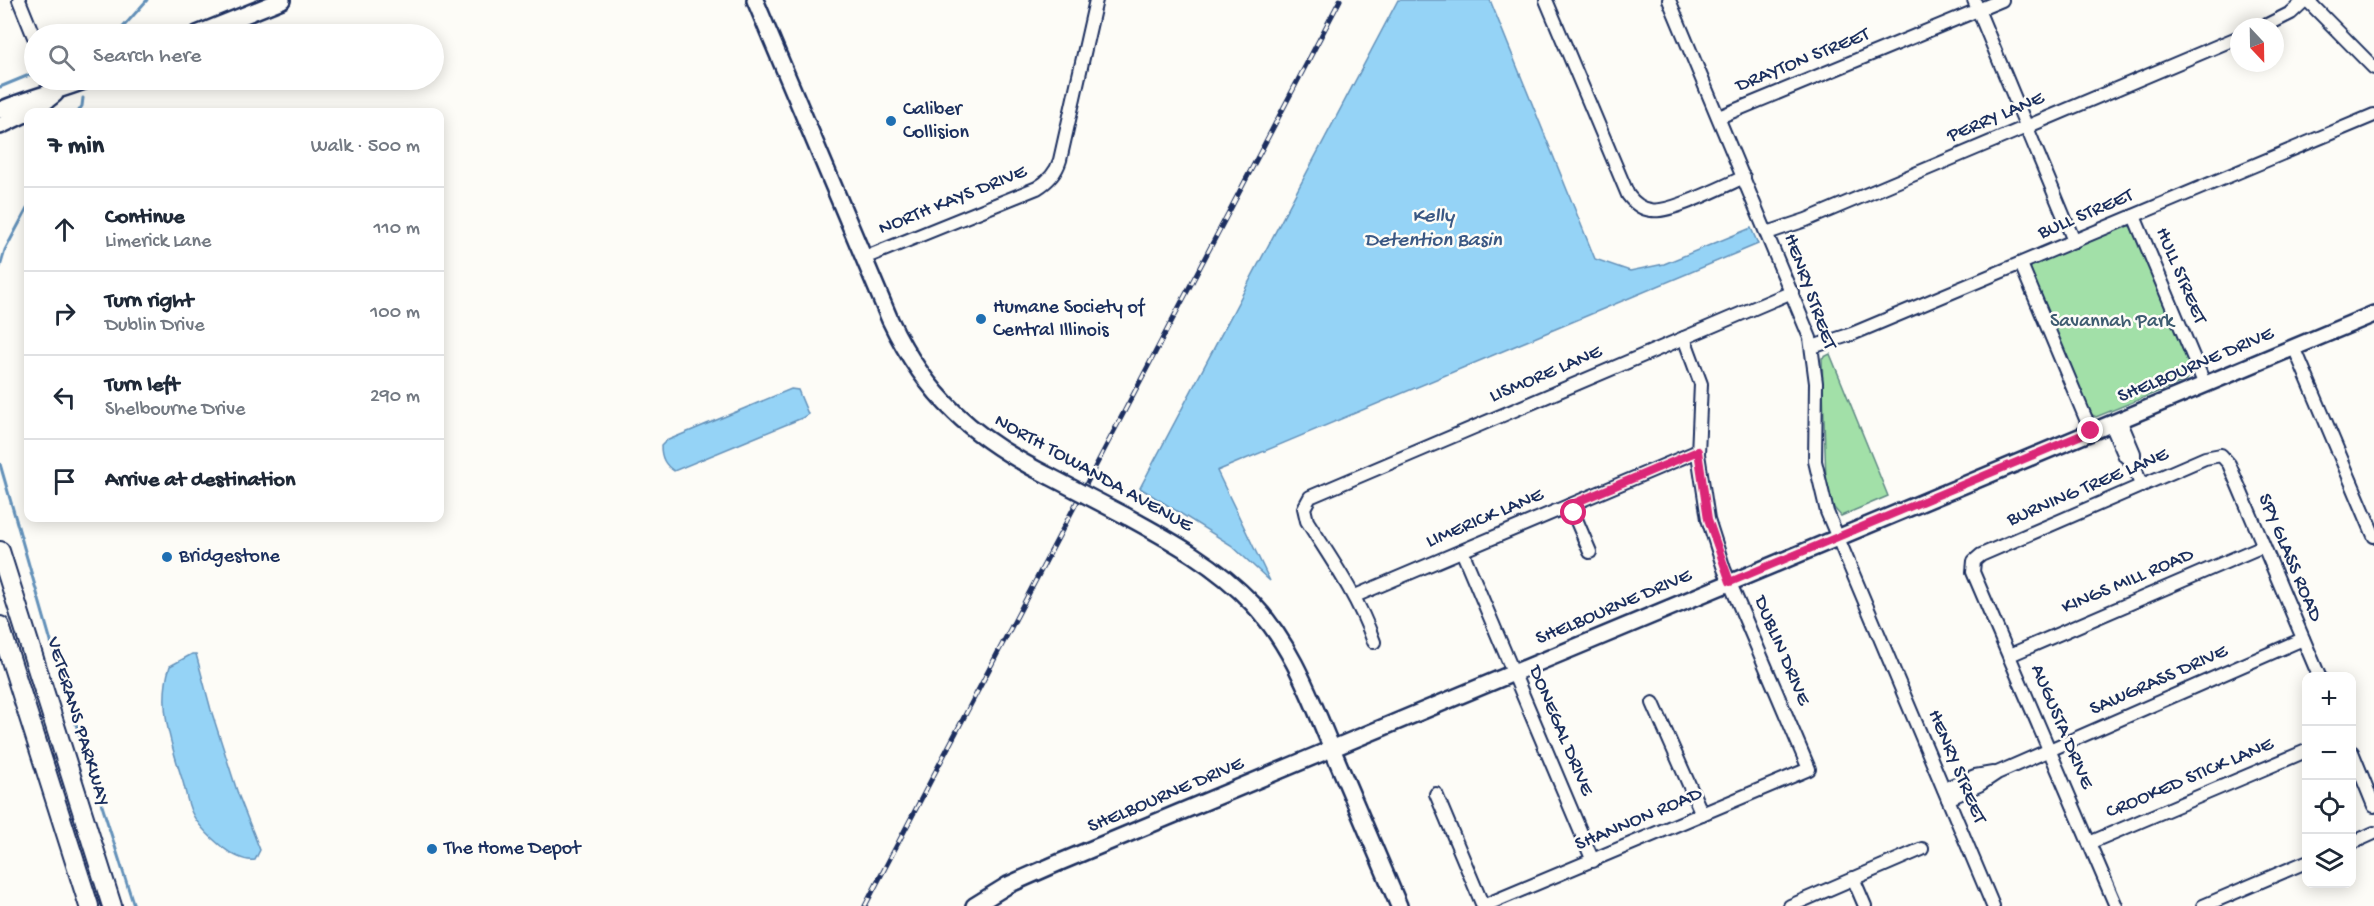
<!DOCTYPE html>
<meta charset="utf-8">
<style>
body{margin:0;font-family:"Gochi Hand",sans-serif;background:#f6f6f7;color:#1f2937}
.controls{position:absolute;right:18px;bottom:18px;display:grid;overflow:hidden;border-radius:12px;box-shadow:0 3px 15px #0003}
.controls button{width:54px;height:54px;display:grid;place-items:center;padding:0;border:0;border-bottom:2px solid #e0e1e3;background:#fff;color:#1f2937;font:30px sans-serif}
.compass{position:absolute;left:2230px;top:18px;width:54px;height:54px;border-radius:50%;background:#fff;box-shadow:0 3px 15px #0003;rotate:158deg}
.stop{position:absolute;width:18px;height:18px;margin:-14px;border:4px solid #db2777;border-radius:50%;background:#fff}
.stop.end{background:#db2777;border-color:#fff;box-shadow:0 2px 6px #0008}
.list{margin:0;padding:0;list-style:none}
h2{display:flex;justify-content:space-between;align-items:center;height:78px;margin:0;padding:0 24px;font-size:26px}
h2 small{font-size:20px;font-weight:400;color:#747a83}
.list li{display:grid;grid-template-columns:39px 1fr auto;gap:18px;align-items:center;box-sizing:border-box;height:84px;padding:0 24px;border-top:2px solid #e0e1e3}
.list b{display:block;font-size:22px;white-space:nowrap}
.list p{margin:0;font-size:20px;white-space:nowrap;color:#747a83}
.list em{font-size:20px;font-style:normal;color:#747a83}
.icon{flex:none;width:33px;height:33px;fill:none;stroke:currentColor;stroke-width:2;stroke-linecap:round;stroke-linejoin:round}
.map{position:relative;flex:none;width:2374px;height:906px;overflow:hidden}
.search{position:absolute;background:#fff;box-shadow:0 3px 15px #0003;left:24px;top:24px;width:420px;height:66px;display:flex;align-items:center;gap:15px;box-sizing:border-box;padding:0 21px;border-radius:33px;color:#747a83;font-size:22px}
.panel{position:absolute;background:#fff;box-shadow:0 3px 15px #0003;left:24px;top:108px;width:420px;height:414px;border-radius:12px}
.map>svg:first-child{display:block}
.green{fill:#a2e0a8;stroke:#5e8883;stroke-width:1.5}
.water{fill:#95d3f6;stroke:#6491b9;stroke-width:1.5}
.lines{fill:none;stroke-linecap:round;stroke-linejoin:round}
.stream{stroke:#6491b9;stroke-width:3}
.minor-casing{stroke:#1b2f5e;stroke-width:16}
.major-casing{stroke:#1b2f5e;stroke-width:20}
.highway-casing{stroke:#1b2f5e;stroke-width:22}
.minor{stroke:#fdfcf7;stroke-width:12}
.major{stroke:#fdfcf7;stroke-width:15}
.highway{stroke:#fdfcf7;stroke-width:18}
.rail-casing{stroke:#1b2f5e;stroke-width:5}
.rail{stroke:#fdfcf7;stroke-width:3;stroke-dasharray:9;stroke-linecap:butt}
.major-bridge-casing{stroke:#1b2f5e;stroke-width:20;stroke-linecap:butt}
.major-bridge{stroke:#fdfcf7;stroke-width:15}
.route{stroke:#db2777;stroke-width:8}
.poi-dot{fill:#1f6fb2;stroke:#fdfcf7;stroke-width:2}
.labels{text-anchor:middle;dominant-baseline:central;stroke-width:5;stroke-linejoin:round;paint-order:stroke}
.street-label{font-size:20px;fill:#1b2f5e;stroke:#fdfcf7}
.poi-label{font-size:20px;fill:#1b2f5e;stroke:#fdfcf7;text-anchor:start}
.park-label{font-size:20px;fill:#3d5b70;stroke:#fdfcf7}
.water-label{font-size:21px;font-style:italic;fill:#3a5884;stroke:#fdfcf7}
</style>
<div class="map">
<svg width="2374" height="906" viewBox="0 0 2374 906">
<rect width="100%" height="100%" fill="#fdfcf7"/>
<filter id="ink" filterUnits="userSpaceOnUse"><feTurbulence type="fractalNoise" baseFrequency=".0167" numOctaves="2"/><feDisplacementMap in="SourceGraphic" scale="12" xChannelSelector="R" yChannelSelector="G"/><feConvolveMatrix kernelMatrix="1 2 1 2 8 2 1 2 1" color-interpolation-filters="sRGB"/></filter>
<g filter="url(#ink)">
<g class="green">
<path d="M2127,225L2134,228L2193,371L2187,380L2096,417L2090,414L2029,268L2032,263Z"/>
<path d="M1830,354L1888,496L1841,516L1834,508L1826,481L1822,358Z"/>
</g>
<g class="water">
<path d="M1398,0H1490L1595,259L1630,271L1664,264L1751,228L1758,244L1217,471L1270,581L1231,545L1140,488Z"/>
<path d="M791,389L798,390L808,414L802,418L674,471C665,465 661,458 661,446L666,441Z"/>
<path d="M192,654H196L211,710L238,794L260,850L255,860C243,862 231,854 222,847C210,837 198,826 192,813C187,803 186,792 183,782C171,744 157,705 170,666Z"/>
</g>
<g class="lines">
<g class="stream">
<path d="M117,34L147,0"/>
<path d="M0,87L34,73"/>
<path d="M78,112L82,106L83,98"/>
<path d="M0,267L5,250L28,207"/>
<path d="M0,464L62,680L134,906"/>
</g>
<g class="minor-casing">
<g id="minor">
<path d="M19,0L34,37"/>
<path d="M1546,0L1628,195C1634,203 1641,209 1651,210C1669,214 1724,186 1744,177"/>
<path d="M1669,0L1810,338L1816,383L1815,461L1827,512L1993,906"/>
<path d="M1974,0L2074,241"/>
<path d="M2307,0L2374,68"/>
<path d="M2263,27L2291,13L2305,0"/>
<path d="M52,80L57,92"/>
<path d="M1719,117L2002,0"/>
<path d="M2134,216L2205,385"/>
<path d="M1767,233L1806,220L2239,37"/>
<path d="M864,258L1037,188C1049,181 1056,173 1060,160L1096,0"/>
<path d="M2021,264L2091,431"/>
<path d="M1812,347L1852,334L2374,115"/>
<path d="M2294,347L2374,536"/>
<path d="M2120,420L2134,453V464L2141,486"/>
<path d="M2111,424L2125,456L2134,464"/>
<path d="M1570,505L1590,552"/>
<path d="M1462,551L1593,861"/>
<path d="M1355,596L1698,451"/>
<path d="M1374,642C1358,597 1332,560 1307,521L1304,508L1310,497L1792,292"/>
<path d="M2010,655L2263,546"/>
<path d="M1653,703L1702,814"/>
<path d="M2352,752L2374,806"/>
<path d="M1944,789L1975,776L1993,773"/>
<path d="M1436,794L1483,906L1809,769L1724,569L1708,519L1698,454L1701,384L1684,338"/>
<path d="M1948,799L1979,785L1997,773L2303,639"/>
<path d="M2089,843L2306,751"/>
<path d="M2352,843L2374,833"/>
<path d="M1853,878L1865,906"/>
<path d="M1790,906L1922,849"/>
<path d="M2116,906L1973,572L1974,561L1981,555L2205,458L2221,455L2229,464L2319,676"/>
<path d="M2203,906L2306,862"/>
</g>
</g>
<g class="major-casing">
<g id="major">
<path d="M755,0L890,320C926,396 974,439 1049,476"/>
<path d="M197,34L282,0"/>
<path d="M0,110C29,98 58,91 87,80"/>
<path d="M0,126L36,109L55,94"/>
<path d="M1126,516C1172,541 1216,565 1253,604C1292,645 1311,699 1333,751C1355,803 1377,854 1399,906"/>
<path d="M974,906L1008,885L1058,863L2374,314"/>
</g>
</g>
<g class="highway-casing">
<g id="highway">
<path d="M0,551L112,906"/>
<path d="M0,626L89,906"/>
</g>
</g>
<use href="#minor" class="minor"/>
<use href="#major" class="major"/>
<use href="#highway" class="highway"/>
<g class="rail-casing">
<path id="rail" d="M865,906L1340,0"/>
</g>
<use href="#rail" class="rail"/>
<g class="major-bridge-casing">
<path id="major-bridge" d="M1049,476L1126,516"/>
</g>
<use href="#major-bridge" class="major-bridge"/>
</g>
</g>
<g class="lines" filter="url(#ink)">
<path class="route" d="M1574,513L1570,505L1698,451L1708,519L1730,582L2091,431"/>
</g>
<g class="poi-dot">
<circle cx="891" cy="121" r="6"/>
<circle cx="981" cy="319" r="6"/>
<circle cx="167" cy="557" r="6"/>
<circle cx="432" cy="849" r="6"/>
</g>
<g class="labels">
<g class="street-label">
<text transform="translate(1803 61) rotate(-22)">DRAYTON STREET</text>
<text transform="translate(1996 118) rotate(-23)">PERRY LANE</text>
<text transform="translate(953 201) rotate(-22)">NORTH KAYS DRIVE</text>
<text transform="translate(2086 215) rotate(-23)">BULL STREET</text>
<text transform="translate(2180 276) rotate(67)">HULL STREET</text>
<text transform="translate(1809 292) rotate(70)">HENRY STREET</text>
<text transform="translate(2196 366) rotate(-23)">SHELBOURNE DRIVE</text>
<text transform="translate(1546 375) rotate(-23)">LISMORE LANE</text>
<text transform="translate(1093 474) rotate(29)">NORTH TOWANDA AVENUE</text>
<text transform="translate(2088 488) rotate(-23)">BURNING TREE LANE</text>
<text transform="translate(1485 519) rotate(-23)">LIMERICK LANE</text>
<text transform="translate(2289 558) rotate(67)">SPY GLASS ROAD</text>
<text transform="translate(2128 582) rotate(-23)">KINGS MILL ROAD</text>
<text transform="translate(1614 608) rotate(-23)">SHELBOURNE DRIVE</text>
<text transform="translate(1781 651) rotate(67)">DUBLIN DRIVE</text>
<text transform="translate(2159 681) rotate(-24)">SAWGRASS DRIVE</text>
<text transform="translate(77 722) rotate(73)">VETERANS PARKWAY</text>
<text transform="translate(2061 727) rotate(67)">AUGUSTA DRIVE</text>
<text transform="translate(1560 731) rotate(67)">DONEGAL DRIVE</text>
<text transform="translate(1956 767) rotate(67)">HENRY STREET</text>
<text transform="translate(2190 779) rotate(-23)">CROOKED STICK LANE</text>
<text transform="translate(1166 796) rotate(-23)">SHELBOURNE DRIVE</text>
<text transform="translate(1639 820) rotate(-23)">SHANNON ROAD</text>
</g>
<g class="poi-label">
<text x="903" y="110">Caliber<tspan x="903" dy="23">Collision</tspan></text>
<text x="993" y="308">Humane Society of<tspan x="993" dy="23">Central Illinois</tspan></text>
<text x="179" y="557">Bridgestone</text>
<text x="444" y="849">The Home Depot</text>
</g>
<g class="park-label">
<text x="2112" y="322">Savannah Park</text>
</g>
<g class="water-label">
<text x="1433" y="217">Kelly<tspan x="1433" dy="24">Detention Basin</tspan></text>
</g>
</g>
</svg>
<div class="controls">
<button>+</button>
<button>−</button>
<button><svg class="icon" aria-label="locate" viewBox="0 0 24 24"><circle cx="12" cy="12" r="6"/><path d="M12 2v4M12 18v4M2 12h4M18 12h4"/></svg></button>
<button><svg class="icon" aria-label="layers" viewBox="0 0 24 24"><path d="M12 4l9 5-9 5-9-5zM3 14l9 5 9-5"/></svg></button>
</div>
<svg class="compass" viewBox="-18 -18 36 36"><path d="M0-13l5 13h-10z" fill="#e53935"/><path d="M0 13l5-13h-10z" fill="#747a83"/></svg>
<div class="stop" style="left:1574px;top:513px"></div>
<div class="stop end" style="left:2091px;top:431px"></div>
<div class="search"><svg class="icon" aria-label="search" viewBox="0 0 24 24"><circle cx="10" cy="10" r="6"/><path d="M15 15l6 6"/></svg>Search here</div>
<section class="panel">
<h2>7 min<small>Walk · 500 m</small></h2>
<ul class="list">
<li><svg class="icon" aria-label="ahead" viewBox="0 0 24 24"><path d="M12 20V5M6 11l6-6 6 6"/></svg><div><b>Continue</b><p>Limerick Lane</p></div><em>110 m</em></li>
<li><svg class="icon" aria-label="right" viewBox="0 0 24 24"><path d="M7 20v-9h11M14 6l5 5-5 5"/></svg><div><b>Turn right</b><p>Dublin Drive</p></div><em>100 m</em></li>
<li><svg class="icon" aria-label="left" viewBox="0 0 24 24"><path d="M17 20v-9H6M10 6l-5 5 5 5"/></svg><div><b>Turn left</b><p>Shelbourne Drive</p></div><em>290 m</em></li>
<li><svg class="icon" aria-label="arrive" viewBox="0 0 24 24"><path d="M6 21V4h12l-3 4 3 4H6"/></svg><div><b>Arrive at destination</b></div></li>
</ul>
</section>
</div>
